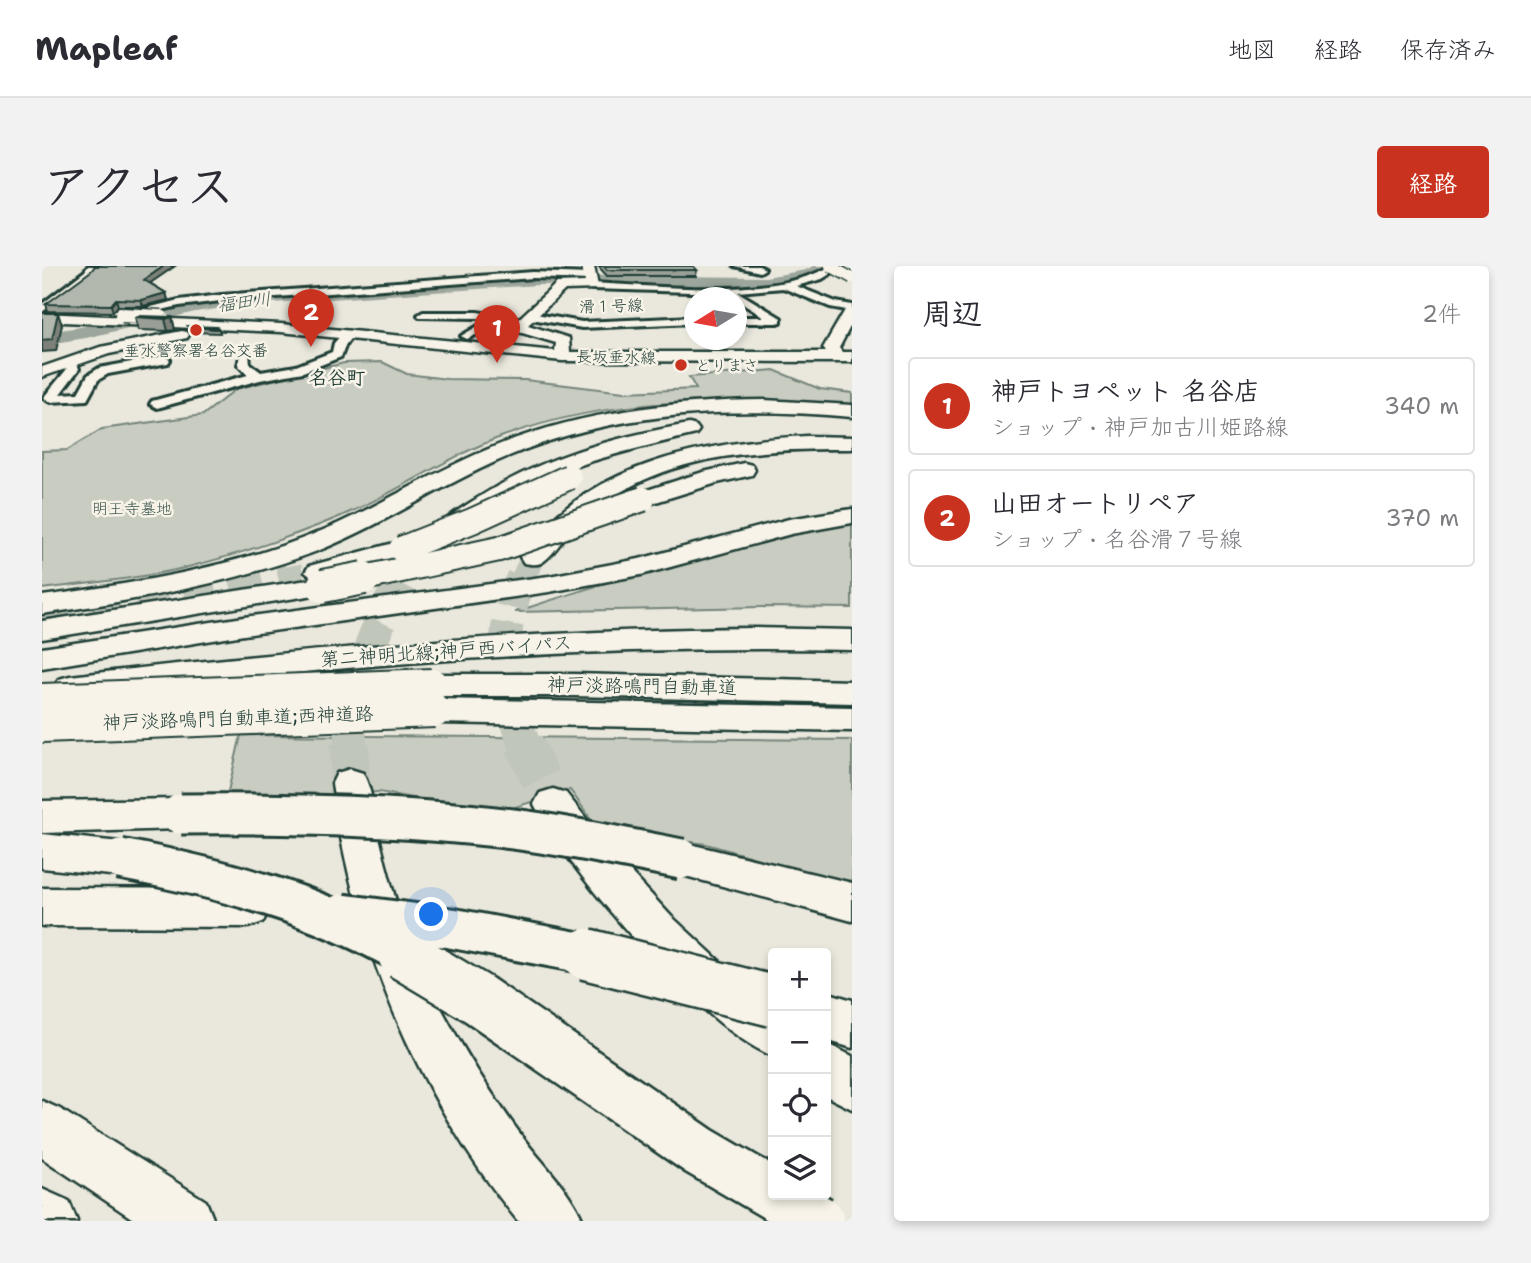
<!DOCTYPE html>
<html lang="ja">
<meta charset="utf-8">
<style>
body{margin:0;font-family:"Shantell Sans","Klee One",sans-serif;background:#f2f2f3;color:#2b2b33}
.controls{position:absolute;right:21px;bottom:21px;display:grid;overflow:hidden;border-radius:7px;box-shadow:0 4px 10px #0003}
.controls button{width:63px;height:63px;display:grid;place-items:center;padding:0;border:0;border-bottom:2px solid #e1e1e2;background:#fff;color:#2b2b33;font:35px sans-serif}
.compass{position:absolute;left:642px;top:21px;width:63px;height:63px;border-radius:50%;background:#fff;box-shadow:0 4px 10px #0003;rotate:259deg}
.you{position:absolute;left:390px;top:649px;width:24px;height:24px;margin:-18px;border:5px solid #fff;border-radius:50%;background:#1a73e8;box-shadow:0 0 0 10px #1a73e833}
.badge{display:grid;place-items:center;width:46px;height:46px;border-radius:50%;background:#c8321e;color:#fff;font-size:23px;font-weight:700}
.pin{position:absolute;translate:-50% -58px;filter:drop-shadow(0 2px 4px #0008)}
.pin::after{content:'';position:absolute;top:37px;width:24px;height:21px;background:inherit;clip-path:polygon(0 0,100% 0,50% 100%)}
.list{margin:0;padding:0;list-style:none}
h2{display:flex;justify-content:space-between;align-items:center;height:91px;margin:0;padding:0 28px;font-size:30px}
h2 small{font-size:23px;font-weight:400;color:#7c7c81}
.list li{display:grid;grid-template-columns:46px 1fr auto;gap:21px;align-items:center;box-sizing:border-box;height:98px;margin:0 14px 14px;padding:0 14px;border:2px solid #e1e1e2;border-radius:7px}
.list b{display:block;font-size:26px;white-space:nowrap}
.list p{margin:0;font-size:23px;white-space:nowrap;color:#7c7c81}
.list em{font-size:23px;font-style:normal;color:#7c7c81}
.icon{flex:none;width:38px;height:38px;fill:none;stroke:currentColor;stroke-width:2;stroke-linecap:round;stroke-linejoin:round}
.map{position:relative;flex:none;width:810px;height:955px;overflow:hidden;border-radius:7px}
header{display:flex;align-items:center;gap:42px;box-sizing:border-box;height:98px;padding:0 35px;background:#fff;border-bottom:2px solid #e1e1e2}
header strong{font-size:33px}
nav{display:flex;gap:38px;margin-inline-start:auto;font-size:24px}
.intro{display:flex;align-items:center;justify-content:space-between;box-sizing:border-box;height:168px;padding:0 42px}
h1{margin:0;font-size:49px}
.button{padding:18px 32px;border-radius:7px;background:#c8321e;color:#fff;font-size:24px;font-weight:700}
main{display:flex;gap:42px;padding:0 42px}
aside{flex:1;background:#fff;border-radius:7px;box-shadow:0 4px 10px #0003}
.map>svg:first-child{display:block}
.green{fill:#c8ccc1;stroke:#74847a;stroke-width:2}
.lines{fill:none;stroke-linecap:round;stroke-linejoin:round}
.river{fill:#9ca69c;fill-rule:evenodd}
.highway-tunnel-far2{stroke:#c1c6bb;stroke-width:24;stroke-dasharray:24 12;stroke-linecap:butt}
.highway-tunnel-far1{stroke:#c1c6bb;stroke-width:32;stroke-dasharray:32 16;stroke-linecap:butt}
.highway-tunnel{stroke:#c1c6bb;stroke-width:39;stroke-dasharray:39 20;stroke-linecap:butt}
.minor-casing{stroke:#1f3d34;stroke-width:6}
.major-casing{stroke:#1f3d34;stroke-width:5}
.highway-casing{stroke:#1f3d34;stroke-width:5}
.minor{fill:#f7f3e8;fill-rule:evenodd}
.major{fill:#f7f3e8;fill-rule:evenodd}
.highway{fill:#f7f3e8;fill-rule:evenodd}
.minor-bridge-casing{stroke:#1f3d34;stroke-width:13;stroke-linecap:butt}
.major-bridge-casing{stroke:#1f3d34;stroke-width:17;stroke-linecap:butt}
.highway-bridge-far3-casing{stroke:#1f3d34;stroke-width:28;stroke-linecap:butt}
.highway-bridge-far2-casing{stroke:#1f3d34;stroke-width:36;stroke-linecap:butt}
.highway-bridge-far1-casing{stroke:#1f3d34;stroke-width:45;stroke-linecap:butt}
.highway-bridge-casing{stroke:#1f3d34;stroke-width:55;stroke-linecap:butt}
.minor-bridge{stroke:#f7f3e8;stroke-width:10}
.major-bridge{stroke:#f7f3e8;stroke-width:14}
.highway-bridge-far3{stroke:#f7f3e8;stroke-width:24}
.highway-bridge-far2{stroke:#f7f3e8;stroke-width:32}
.highway-bridge-far1{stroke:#f7f3e8;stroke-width:39}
.highway-bridge{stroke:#f7f3e8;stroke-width:50}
.wall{fill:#999e96;stroke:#1f3d34;stroke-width:2}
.shaded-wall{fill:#7d817a;stroke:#1f3d34;stroke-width:2}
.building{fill:#b2b8ae;stroke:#1f3d34;stroke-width:2}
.poi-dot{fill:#c8321e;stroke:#f7f3e8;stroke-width:2.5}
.labels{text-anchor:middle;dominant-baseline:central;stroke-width:5;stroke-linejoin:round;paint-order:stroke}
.far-street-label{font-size:16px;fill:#1f3d34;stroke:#f7f3e8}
.far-poi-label{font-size:16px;fill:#1f3d34;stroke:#f7f3e8}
.far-park-label{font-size:16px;fill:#415a50;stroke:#f7f3e8}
.far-water-label{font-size:18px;font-style:italic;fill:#445c53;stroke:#f7f3e8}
.far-quarter-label{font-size:19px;font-weight:bold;fill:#1f3d34;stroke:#f7f3e8}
.street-label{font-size:19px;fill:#1f3d34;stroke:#f7f3e8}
</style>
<header>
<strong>Mapleaf</strong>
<nav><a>地図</a><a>経路</a><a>保存済み</a></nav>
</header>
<div class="intro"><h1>アクセス</h1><a class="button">経路</a></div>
<main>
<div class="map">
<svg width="810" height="955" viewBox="0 0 810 955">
<rect width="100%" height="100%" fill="#eae8dd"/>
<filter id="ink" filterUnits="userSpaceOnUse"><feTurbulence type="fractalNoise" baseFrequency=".0143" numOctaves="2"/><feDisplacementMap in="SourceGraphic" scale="14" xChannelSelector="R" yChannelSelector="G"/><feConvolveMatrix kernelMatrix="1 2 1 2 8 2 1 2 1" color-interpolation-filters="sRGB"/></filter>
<g filter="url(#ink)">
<g class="green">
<path d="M340,96L365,108L405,113L483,114L582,126L654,123L647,111L732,104L778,123L810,127V139C693,132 571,129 459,171C409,189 365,220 317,242C266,266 196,289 142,302C96,313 47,317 0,323V185L25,184L60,163L161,149L194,123L302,97Z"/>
<path d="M802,257H810V342L721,341L473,346C581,310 691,279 802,257Z"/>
<path d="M199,469L810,474V619L664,578L557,564L528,524L454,547L337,526L184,534Z"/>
</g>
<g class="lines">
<path class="river" d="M771,0H790L775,12L724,21L496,19L202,39L153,46L44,72L0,79V67L44,60L153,34L202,29L496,9L724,11L764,4Z"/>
<g class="highway-tunnel-far2">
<path d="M238,314L277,306"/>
<path d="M480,314L491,291"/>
</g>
<g class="highway-tunnel-far1">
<path d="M480,312C454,366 461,425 483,479"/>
<path d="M0,354L176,327L246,312"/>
<path d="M308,479C310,419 329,369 358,317"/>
</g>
<g class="highway-tunnel">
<path d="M308,478V517"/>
<path d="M482,478L511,538"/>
</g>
<g class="minor-casing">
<g id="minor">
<path d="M46,0H56L50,9L0,46V38L43,5Z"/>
<path d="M692,0H717L723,3L718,6Z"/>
<path d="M789,0H801L780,13L754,20L794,36L810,39V45L788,41L741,22L696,26L739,52V56L735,57H694V51H722L694,34V32L682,27L550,23L545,20L550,17C617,20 730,34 789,0Z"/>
<path d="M491,6L548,8L553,11L548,14L491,12L179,35L137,40L72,55L66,52L137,34L179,29Z"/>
<path d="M381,46H435L481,53L487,56L481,59L435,52L377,51L376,49Z"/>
<path d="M488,47L540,56L652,51V57L540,62L484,52L482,50Z"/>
<path d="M463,58L469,61L467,63L442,65L425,73L419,70L436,60Z"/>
<path d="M302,66L312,68L304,78L299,91L261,106L218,114L115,142L108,138L110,135L206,109L196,99L199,87H207L208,98L219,106L254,100L290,86L292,77Z"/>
<path d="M122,90L128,94L126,97L66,108L56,114L45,134L8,136L1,132L25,103L26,94H34L37,103L18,128L36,127L46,109L57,102Z"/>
</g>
</g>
<g class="major-casing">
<g id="major">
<path d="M540,0H552L556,20L555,23L523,24L486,59L527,72L528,86H784L781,82L803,44L810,40V57L797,82L800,86H810V96L520,95L239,66L0,55V47L239,58L513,85L514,77L470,64L468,61L515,17L543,16Z"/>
<path d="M140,65L145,66L147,69L145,72L67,88L0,111V101L58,81Z"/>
</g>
</g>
<g class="highway-casing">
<g id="highway">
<path d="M722,134L810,139V151C694,141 576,144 467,190C402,217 343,258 278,284C189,318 94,334 0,348V330C88,318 176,304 259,273C326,248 385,208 451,181C537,146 629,135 722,134Z"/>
<path d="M647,158L654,160L657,164L654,168C586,185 530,195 468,232C448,244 418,277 396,271L392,266C402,252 420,242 434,233C499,191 572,171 647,158Z"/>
<path d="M765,170L810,171V183C727,183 634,186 563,236C552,244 540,253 530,263C520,273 513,287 502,295C496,300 489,298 482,297L478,291C542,198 660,176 765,170Z"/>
<path d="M702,197L710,199L713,204L710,209L675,217L601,240L593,238L589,233L593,228L661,206Z"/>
<path d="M810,243V257L749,268L599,309L507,326L202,369L0,402V382L202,351L507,310L597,293L747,253Z"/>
<path d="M359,275L368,277L372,283L368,289L284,312L291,314L295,320L291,326L0,373V355L272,313L263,306L267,300Z"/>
<path d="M712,362L810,364V384C547,378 288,399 28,432L17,429L12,421L17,413L28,410C256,383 483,364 712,362Z"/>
<path d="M390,408H532L810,415V437L532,430H390L379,427L374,419L379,411Z"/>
<path d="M393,433L810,441V465L393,457L381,453L376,445L381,437Z"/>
<path d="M308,503L321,507C332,528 333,555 339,579C350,625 364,672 385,715C412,769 444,821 479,869C500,898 528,923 541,955H476C375,830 311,676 290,517L295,507Z"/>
<path d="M511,523L524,527L574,590L627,648L684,701L731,737V790C661,764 527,606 492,538L498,527Z"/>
<path d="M139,533L152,537L158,548L152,559L139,563L0,567V535Z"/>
<path d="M0,568L78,576L92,581L98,593L92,605L78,610L0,602Z"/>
<path d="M639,576L810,617V655L625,605L619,593L625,581Z"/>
<path d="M0,622L206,623L221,628L227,642L221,656L206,661L0,660Z"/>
<path d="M784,726L810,734V782L784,774Z"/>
<path d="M784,777L810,790V843L784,830Z"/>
<path d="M0,835L18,843L164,935L172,955H94L0,892Z"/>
<path d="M0,923L27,935L35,955H0Z"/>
</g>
</g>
<use href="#minor" class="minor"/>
<use href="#major" class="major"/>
<use href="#highway" class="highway"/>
<g class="minor-bridge-casing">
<path id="minor-bridge" d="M788,0L810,12"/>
</g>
<g class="major-bridge-casing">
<path id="major-bridge" d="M80,49L119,51"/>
</g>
<g class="highway-bridge-far3-casing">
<g id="highway-bridge-far3">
<path d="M359,283L430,255L527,211"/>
<path d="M313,314L457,283L601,233"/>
</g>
</g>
<g class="highway-bridge-far2-casing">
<g id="highway-bridge-far2">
<path d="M281,320L322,312"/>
<path d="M0,434L390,419"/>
<path d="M0,460L393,445"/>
</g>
</g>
<g class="highway-bridge-far1-casing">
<g id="highway-bridge-far1">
<path d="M139,548C244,547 350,549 454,561C516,568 578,581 639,593"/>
<path d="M78,593C179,612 275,638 364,689"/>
<path d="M300,648L409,662L552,689"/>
</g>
</g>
<g class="highway-bridge-casing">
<g id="highway-bridge">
<path d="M361,688L436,733L657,885L777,955"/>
<path d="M544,688L731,735"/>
</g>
</g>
<use href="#minor-bridge" class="minor-bridge"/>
<use href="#major-bridge" class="major-bridge"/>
<use href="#highway-bridge-far3" class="highway-bridge-far3"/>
<use href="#highway-bridge-far2" class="highway-bridge-far2"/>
<use href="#highway-bridge-far1" class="highway-bridge-far1"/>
<use href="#highway-bridge" class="highway-bridge"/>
</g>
<g class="wall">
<path d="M133,0L108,17L124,27L126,34L101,40H76L71,46L6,45L4,38Z"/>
<path d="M556,0H651L655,4L654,10H565Z"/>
<path d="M93,51H130L133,64L126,65L96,64Z"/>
<path d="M147,61L177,63L178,67L148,66Z"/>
</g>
<g class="shaded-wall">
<path d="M122,0H133L104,20L102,14Z"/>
<path d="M124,27L126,34L101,40L99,34Z"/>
<path d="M74,33L76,40L71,46L69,39Z"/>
<path d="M16,47L20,59L14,85L0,86V74Z"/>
<path d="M130,51L133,64L126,65L123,53Z"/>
</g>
<g class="building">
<path d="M53,0H122L102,14L124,27L99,34L74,33L69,39L4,38L49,5Z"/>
<path d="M562,0H651L655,4H565Z"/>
<path d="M0,47H16L10,73L0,74Z"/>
<path d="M97,50L130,51L123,53L93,51Z"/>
<path d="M146,60L175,61L177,63L147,61Z"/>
</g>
</g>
<g class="poi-dot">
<circle cx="154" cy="64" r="7"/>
<circle cx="639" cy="99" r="7"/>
</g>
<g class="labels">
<g class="far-street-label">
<text transform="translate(569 40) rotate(-2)">滑１号線</text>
<text transform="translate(574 91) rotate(1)">長坂垂水線</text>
</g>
<g class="far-poi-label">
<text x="154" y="84">垂水警察署名谷交番</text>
<text x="653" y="99" text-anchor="start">とりまさ</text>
</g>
<g class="far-park-label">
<text x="90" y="242">明王寺墓地</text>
</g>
<g class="far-water-label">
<text transform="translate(202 36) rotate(-7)">福田川</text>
</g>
<g class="far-quarter-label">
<text x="295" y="111">名谷町</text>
</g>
<g class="street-label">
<text transform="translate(404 385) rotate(-4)">第二神明北線;神戸西バイパス</text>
<text transform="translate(600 420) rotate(1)">神戸淡路鳴門自動車道</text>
<text transform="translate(196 452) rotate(-2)">神戸淡路鳴門自動車道;西神道路</text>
</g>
</g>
</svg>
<div class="controls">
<button>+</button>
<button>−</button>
<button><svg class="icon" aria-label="locate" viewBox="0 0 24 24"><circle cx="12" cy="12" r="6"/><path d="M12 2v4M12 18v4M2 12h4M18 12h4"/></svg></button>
<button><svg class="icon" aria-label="layers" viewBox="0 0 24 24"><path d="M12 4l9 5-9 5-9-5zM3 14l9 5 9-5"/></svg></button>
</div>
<svg class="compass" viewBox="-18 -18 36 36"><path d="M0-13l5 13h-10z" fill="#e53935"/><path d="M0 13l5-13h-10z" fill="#7c7c81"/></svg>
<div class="you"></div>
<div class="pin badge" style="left:455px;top:97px">1</div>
<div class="pin badge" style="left:269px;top:81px">2</div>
</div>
<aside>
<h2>周辺<small>2件</small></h2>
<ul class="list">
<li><span class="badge">1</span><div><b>神戸トヨペット 名谷店</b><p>ショップ · 神戸加古川姫路線</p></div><em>340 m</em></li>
<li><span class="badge">2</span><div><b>山田オートリペア</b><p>ショップ · 名谷滑７号線</p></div><em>370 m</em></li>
</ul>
</aside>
</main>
